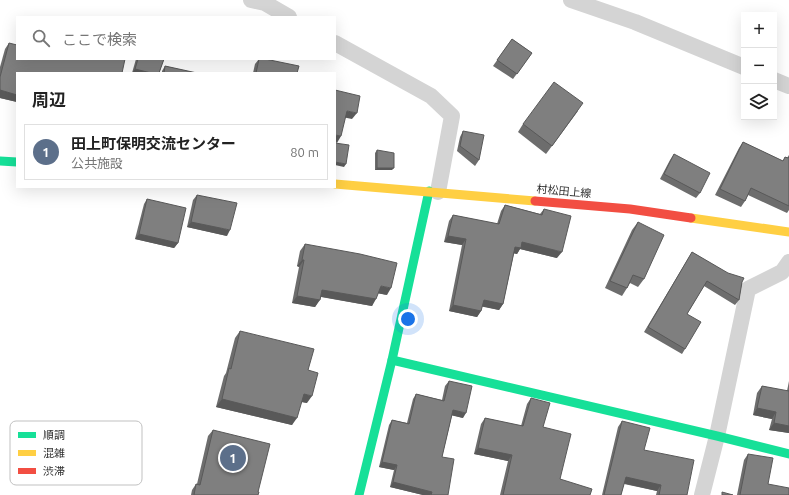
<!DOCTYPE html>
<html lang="ja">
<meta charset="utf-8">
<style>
body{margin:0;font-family:Ubuntu,"Noto Sans JP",sans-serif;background:#f6f6f6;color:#222}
.controls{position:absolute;right:12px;top:12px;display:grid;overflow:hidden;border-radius:0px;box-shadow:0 4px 16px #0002}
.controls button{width:36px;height:36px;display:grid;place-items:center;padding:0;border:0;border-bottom:1px solid #e0e0e0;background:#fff;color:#222;font:20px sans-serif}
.you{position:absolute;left:408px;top:319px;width:14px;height:14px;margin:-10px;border:3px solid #fff;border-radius:50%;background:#1a73e8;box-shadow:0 0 0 6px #1a73e833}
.badge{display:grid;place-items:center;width:26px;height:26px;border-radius:50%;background:#787878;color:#fff;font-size:13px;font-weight:700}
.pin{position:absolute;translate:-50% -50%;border:2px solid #fff;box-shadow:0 1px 4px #0006}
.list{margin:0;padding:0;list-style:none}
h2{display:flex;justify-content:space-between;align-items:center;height:52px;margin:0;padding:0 16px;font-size:17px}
h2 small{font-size:13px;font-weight:400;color:#767676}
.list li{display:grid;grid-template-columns:26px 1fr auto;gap:12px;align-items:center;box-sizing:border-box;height:56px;margin:0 8px 8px;padding:0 8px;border:1px solid #e0e0e0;border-radius:0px}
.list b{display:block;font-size:15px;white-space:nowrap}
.list p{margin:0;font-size:13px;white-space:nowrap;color:#767676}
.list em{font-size:13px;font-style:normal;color:#767676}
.icon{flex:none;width:22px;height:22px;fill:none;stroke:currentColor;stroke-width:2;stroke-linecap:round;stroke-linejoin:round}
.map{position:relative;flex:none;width:789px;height:495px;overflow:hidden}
.search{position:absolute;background:#fff;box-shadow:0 4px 16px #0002;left:16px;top:16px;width:320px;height:44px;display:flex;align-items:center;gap:10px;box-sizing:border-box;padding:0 14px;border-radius:0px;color:#767676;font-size:15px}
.panel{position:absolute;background:#fff;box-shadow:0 4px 16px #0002;left:16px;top:72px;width:320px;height:116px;border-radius:0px}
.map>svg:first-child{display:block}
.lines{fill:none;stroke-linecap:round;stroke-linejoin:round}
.street{stroke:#d4d4d4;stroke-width:16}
.fast{stroke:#16e098;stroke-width:9}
.slow{stroke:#ffcf43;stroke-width:9}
.jam{stroke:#f24e42;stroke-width:9}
.wall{fill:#6d6d6d}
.shaded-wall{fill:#595959}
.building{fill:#7f7f7f;stroke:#595959}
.labels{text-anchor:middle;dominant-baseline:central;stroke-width:4;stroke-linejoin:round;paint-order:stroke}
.street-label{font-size:11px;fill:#303030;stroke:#fff}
.key{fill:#fff;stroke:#c1c1c1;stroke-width:1}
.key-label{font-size:11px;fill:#303030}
</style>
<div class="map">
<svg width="789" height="495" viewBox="0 0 789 495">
<rect width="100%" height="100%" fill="#fff"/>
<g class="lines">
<g class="street">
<path d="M251,0L265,3L289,17"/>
<path d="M571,0L635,22L744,67"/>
<path d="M335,43L431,96L452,116L438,192"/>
<path d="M774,80L789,86"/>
<path d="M702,495L717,436L748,289L782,272L789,262"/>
</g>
<g class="fast">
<path d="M0,161L17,162"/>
<path d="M392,360L717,436L789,454"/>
<path d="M359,495L392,360L429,191"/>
</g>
<g class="slow">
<path d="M335,184L535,201"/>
<path d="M691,218L789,232"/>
</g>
<path class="jam" d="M535,201L630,209L691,218"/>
</g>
<g class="wall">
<path d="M512,39L532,53L513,79L493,66Z"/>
<path d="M9,43L17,73V102L0,98V67L5,49Z"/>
<path d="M136,59H164L159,73H132Z"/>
<path d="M259,59H265L297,73H253L255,64Z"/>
<path d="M165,66L196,73H162V71Z"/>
<path d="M578,111L546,154L518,132L523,124Z"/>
<path d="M463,131L479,160L475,166L457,151L460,137Z"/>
<path d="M743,142L783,161L785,157L787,158L789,155V210L787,213L748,195L745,201L741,207L715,195L739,148Z"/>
<path d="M377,150L392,170H375V153Z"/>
<path d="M674,154L700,193L696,198L660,179L670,160Z"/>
<path d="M197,195L227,236L187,227L193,200Z"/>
<path d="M147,199L178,243L174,248L135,239L144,204Z"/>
<path d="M505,205L540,214L544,209L557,258L520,249L517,254L514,253L503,304L499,310L482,306L481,311L477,317L449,311L462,245L444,242L449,221L453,215L497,224L501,211Z"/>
<path d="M638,222L644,279L638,287L630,283L627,288L622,296L605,288L632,230Z"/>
<path d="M305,244L387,295L378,293L372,306L321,297L315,307L292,303L299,267L297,266L300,251Z"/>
<path d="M692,252L742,282L739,300L735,305L704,286L687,314L685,349L682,354L644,332Z"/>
<path d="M240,331L308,370L307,403L301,402L292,425L216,407L224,376L226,373L235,338Z"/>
<path d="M449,381L463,418L452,415L442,457L448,495H423L390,487L394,470L379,467L389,425L392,420L407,423L413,399L416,394L442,400L445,386Z"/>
<path d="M789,381V433L769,430L772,419L753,415L757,393L762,386L787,391Z"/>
<path d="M531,398L543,427L560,479L590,495H500L508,461L474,454L481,424L485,418L521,426L527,404Z"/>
<path d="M622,421L644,450L687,495H656L657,491L624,484L621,495H602L618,427Z"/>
<path d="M213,430L258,492V495H191L192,490L196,484H197L208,436Z"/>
<path d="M748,454L768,484L789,495H737L744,460Z"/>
</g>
<g class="shaded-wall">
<path d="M135,69L151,73H132Z"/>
<path d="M0,90L17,95V102L0,98Z"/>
<path d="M347,111L357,113L352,119L342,117Z"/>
<path d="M335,135L341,136L337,143L335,142Z"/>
<path d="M335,162L346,164L344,167L335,165Z"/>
<path d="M377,168H394L392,170H375Z"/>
<path d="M191,222L230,230L227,236L187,227Z"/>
<path d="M139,234L178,243L174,248L135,239Z"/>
<path d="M448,236L466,239L462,245L444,242Z"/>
<path d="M522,242L562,252L557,258L520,249L517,254L511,253L515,247Z"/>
<path d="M302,260H304L299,267L297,266Z"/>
<path d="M381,286L391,288L387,295L376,293Z"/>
<path d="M322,290L376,299L372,306L317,296Z"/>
<path d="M297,296L320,300L315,307L292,303Z"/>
<path d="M484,300L503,304L499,310L479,306Z"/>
<path d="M453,305L481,311L477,317L449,311Z"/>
<path d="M304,394L312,396L307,403L298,401Z"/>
<path d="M222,399L297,418L292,425L216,407Z"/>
<path d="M757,408L776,412L772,419L753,415Z"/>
<path d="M453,410L466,413L463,418L450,415Z"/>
<path d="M774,423L789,426V433L769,430Z"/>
<path d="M478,448L512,455L508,461L474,454Z"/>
<path d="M382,462L397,465L394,470L379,467Z"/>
<path d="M626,477L661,485L657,491L622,483Z"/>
<path d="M393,482L432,492L430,495H423L390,487Z"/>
</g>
<g class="building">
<path d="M512,39L532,53L517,74L497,60Z"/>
<path d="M9,43L17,45V59H125L122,73H17V95L0,90V77Z"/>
<path d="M138,59H164L159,73H151L135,69Z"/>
<path d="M259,59H265L299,66L297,73H256Z"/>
<path d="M165,66L197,73H164Z"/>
<path d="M554,82L583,103L552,146L523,124Z"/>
<path d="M335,90L360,96L357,113L347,111L341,136L335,135Z"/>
<path d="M463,131L484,135L479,160L460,146Z"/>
<path d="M743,142L783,161L785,157L788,158L789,157V206L751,188L745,201L720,189Z"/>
<path d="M335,143L349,145L346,164L335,162Z"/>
<path d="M377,150L394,153V168H377Z"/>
<path d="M674,154L710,173L700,193L664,174Z"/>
<path d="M197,195L237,203L230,230L191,222Z"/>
<path d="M147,199L186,208L178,243L139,234Z"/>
<path d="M505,205L542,215L544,209L571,216L562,252L522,242L521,248L515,247L503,304L484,300L481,311L453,305L466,239L448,236L453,215L499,224Z"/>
<path d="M638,222L664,235L644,279L633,275L627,288L610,281Z"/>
<path d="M305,244L360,254L397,263L391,288L381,286L376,299L322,290L320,300L297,296L304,260H302Z"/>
<path d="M692,252L728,273L744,278L742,282L739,300L707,281L687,314L701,322L685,349L648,327Z"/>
<path d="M240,331L314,349L308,370L318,373L312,396L304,394L297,418L222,399L229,368L231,369Z"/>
<path d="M449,381L472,386L466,413L453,410L442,457L454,459L448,495H431L432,492L393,482L397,465L382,462L392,420L409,424L416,394L444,401Z"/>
<path d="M762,386L789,391V426L774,423L776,412L757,408Z"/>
<path d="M531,398L550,403L543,427L571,434L560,479L592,489L590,495H503L512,455L478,448L485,418L523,426Z"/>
<path d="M622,421L650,428L644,450L694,460L687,495H659L661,485L626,477L621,495H604Z"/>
<path d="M213,430L270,444L258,492H259L258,495H194L196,484L200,485Z"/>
<path d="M748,454L773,458L768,484L789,488V495H740Z"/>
<path d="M722,492L733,495H722Z"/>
</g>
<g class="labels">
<g class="street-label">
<text transform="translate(564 191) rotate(5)">村松田上線</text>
</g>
</g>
<rect x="10" y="421" width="132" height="64" rx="6" class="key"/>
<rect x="18" y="432" width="18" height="6" fill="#16e098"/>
<rect x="18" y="450" width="18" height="6" fill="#ffcf43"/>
<rect x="18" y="468" width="18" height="6" fill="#f24e42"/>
<g class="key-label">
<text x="43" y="439">順調</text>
<text x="43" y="457">混雑</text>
<text x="43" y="475">渋滞</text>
</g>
</svg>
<div class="controls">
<button>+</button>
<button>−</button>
<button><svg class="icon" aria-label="layers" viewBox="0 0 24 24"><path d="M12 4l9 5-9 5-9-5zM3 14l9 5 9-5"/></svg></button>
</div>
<div class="you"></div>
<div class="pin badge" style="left:233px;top:458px;background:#5c6f8a">1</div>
<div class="search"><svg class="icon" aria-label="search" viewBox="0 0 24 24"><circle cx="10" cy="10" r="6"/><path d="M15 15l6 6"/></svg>ここで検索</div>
<section class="panel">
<h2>周辺<small></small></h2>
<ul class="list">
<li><span class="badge" style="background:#5c6f8a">1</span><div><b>田上町保明交流センター</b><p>公共施設</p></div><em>80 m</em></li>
</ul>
</section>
</div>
